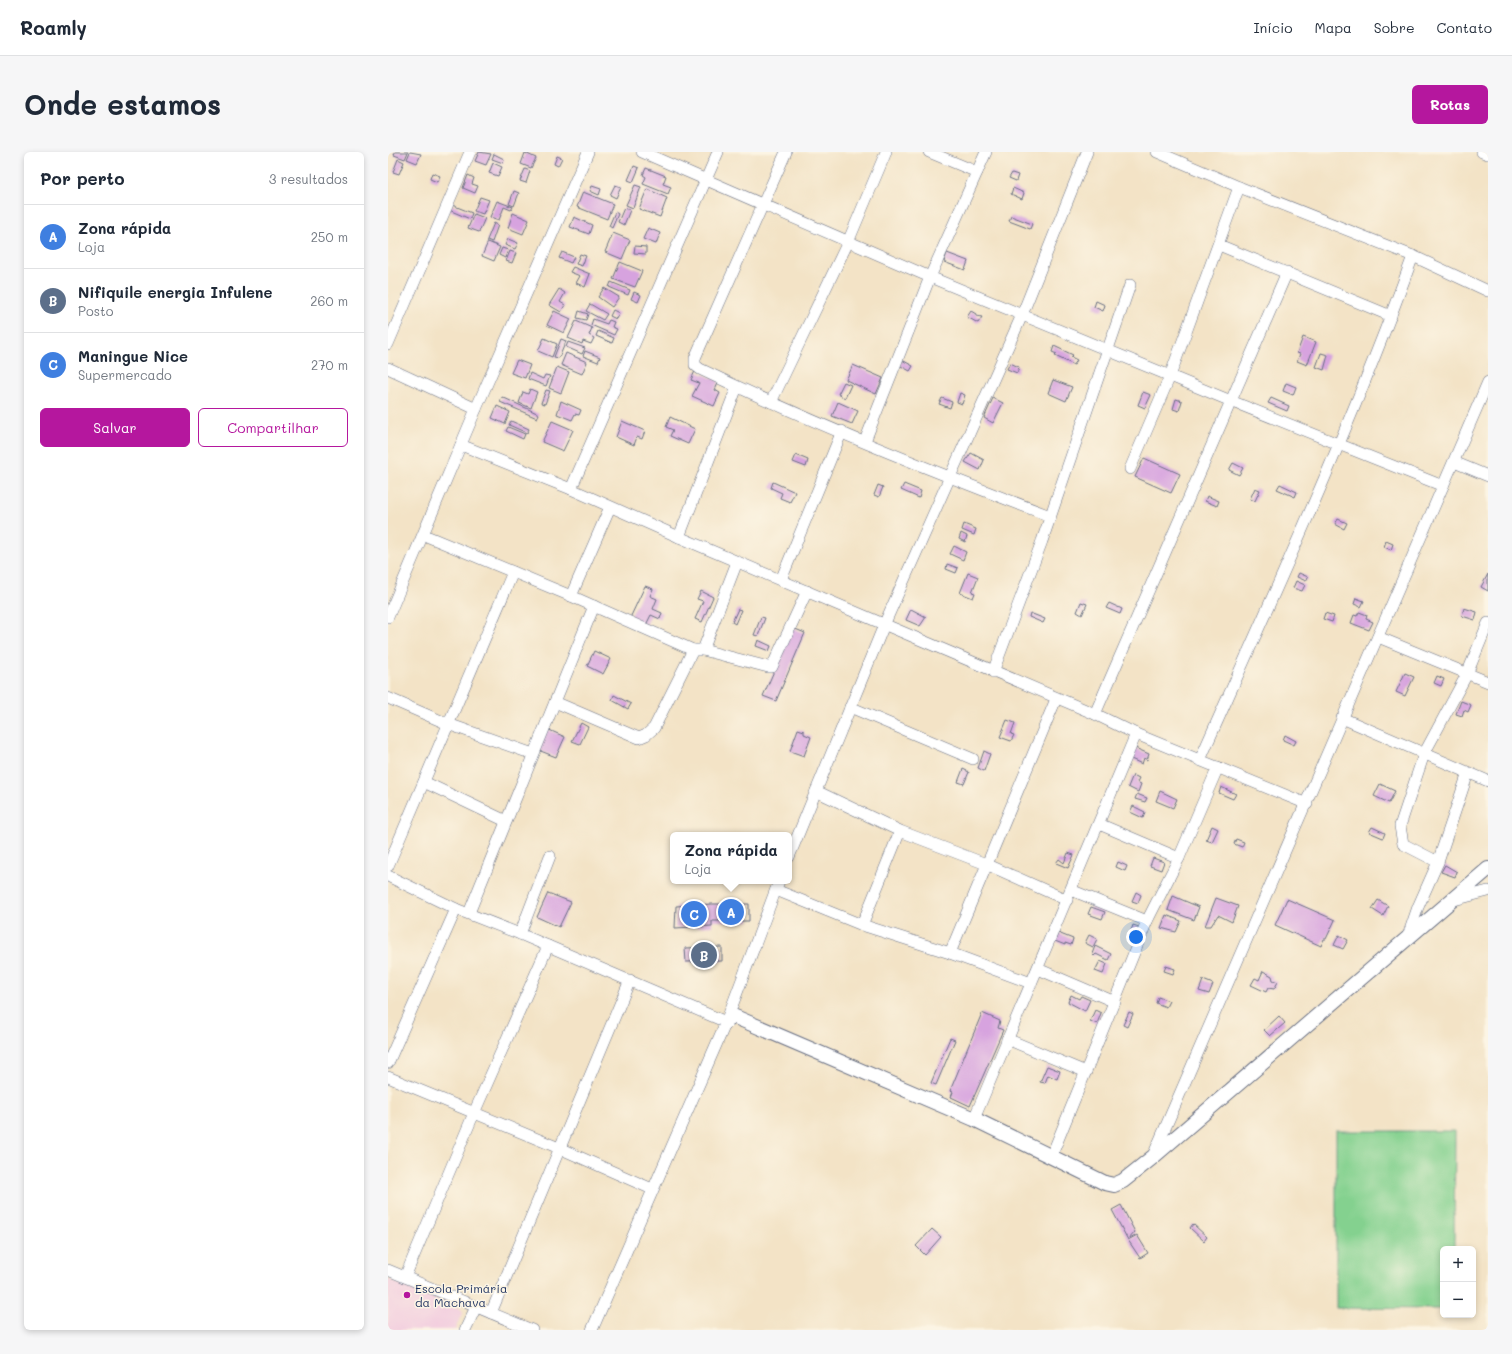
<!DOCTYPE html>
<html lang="pt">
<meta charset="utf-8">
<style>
body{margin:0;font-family:Mali,sans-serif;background:#f6f6f7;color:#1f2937}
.controls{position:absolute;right:12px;bottom:12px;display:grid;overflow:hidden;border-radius:6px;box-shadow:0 2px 6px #0003}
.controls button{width:36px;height:36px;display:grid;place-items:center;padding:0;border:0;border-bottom:1px solid #e0e1e3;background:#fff;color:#1f2937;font:20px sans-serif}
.you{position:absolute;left:748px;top:785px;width:14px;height:14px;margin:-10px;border:3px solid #fff;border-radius:50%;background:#1a73e8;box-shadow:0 0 0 6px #1a73e833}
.badge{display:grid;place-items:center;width:26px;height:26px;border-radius:50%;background:#b5179e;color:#fff;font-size:13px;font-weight:700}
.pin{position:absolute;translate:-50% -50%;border:2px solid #fff;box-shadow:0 1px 4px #0006}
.popup{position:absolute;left:282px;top:680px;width:122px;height:52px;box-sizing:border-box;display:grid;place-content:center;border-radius:6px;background:#fff;filter:drop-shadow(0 1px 3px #0005);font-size:13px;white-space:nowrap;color:#747a83}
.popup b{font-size:15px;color:#1f2937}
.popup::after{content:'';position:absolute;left:50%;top:100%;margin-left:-8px;border:8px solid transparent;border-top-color:#fff}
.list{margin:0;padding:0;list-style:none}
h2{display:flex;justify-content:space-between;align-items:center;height:52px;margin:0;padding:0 16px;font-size:17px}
h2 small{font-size:13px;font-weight:400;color:#747a83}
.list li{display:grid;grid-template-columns:26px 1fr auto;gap:12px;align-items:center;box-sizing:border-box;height:64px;padding:0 16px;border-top:1px solid #e0e1e3}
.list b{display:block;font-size:15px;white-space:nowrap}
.list p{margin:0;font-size:13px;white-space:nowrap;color:#747a83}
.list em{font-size:13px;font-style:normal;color:#747a83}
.actions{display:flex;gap:8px;padding:12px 16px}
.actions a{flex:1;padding:9px 0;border:1px solid #b5179e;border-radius:6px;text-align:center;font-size:14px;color:#b5179e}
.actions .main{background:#b5179e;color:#fff}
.map{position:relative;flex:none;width:1100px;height:1178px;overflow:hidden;border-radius:6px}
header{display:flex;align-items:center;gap:24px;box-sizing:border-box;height:56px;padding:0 20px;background:#fff;border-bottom:1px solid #e0e1e3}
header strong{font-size:19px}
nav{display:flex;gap:22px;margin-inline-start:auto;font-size:14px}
.intro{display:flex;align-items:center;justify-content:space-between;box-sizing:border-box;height:96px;padding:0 24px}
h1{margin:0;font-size:28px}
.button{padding:10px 18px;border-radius:6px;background:#b5179e;color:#fff;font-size:14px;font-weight:700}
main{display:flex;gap:24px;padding:0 24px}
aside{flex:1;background:#fff;border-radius:6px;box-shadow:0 2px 6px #0003}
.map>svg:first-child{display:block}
.built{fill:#f3cfdf}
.green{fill:#84d18f;stroke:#508076}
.building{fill:#d7a3df}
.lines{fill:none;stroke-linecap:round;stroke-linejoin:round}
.minor-casing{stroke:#676e82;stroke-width:12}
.tertiary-casing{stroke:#676e82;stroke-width:16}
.minor{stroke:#fff;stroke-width:11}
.tertiary{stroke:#fff;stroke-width:14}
.poi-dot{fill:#b5179e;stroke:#fcf5e5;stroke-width:1.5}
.labels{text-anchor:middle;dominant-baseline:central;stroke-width:3;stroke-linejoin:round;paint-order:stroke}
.poi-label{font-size:12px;fill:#1b2f5e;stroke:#fcf5e5;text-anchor:start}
</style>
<header>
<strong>Roamly</strong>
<nav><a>Início</a><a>Mapa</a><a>Sobre</a><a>Contato</a></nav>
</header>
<div class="intro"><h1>Onde estamos</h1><a class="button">Rotas</a></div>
<main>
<aside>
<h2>Por perto<small>3 resultados</small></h2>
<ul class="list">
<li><span class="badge" style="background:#3f7fe0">A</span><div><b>Zona rápida</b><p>Loja</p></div><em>250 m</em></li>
<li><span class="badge" style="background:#5c6f8a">B</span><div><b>Nifiquile energia Infulene</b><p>Posto</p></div><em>260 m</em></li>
<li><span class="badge" style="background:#3f7fe0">C</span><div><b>Maningue Nice</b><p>Supermercado</p></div><em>270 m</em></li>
</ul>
<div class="actions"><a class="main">Salvar</a><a>Compartilhar</a></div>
</aside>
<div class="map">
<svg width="1100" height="1178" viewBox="0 0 1100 1178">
<rect width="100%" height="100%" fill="#fcf5e5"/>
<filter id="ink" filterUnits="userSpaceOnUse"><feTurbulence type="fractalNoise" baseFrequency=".025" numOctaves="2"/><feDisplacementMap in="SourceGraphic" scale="8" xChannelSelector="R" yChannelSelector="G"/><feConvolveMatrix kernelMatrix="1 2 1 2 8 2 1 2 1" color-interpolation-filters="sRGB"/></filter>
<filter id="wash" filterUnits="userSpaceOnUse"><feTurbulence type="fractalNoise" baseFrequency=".012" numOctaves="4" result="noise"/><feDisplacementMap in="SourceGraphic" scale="16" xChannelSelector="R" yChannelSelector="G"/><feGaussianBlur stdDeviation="0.9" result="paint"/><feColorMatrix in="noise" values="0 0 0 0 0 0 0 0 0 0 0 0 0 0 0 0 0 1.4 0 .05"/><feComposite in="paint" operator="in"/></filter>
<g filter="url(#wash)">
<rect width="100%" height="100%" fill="#f3e3c6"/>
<path class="built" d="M0,1127L75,1159L67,1178H0Z"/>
<path class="green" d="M948,979H1067L1066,1097H1055V1157L948,1156Z"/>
<g id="blocks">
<g class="building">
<path d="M7,0H20L17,7L6,3Z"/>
<path d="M22,0L33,2L29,11L19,7Z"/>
<path d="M91,0L103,2L98,13L87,9Z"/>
<path d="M137,1L148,6L143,16L133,12Z"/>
<path d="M106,2L116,7L115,11L104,7Z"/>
<path d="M169,4L174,6L170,14L166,12Z"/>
<path d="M10,7L16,10L11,22L5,20Z"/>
<path d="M105,11L114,15L110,24L101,21Z"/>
<path d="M246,14L251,16L245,30L240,28Z"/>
<path d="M258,16L278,24L275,32L283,35L280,42L255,32L258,25L255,23Z"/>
<path d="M137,17L142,19L138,31L132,29Z"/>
<path d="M44,21L52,24L49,30L42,27Z"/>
<path d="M624,21L630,23L628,29L621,26Z"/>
<path d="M80,23L86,26L84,32L90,34L87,41L75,36Z"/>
<path d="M227,33L233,35L228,46L222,43Z"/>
<path d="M247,33L253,35L245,56L238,53Z"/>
<path d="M204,34L213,37L211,43L202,39Z"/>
<path d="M625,36L636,41L634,47L623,42Z"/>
<path d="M259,37L279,46L272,65L251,57Z"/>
<path d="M126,39L131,41L126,54L121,52Z"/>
<path d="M195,40L225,52L219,67L189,55Z"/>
<path d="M92,45L101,48L95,62L86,59Z"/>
<path d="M109,49L125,55L123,58L116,55L111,68L102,65Z"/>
<path d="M64,53L84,61L82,67L61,58Z"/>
<path d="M236,56L242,58L236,73L230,70Z"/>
<path d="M227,60L230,62L224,76L221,74Z"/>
<path d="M125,61L141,68L135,82L120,76Z"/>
<path d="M86,62L97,66L91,80L80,76Z"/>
<path d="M623,64L644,72L642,77L621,69Z"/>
<path d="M186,65L204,73L201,82L182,75Z"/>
<path d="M106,71L110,73L104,90L99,88Z"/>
<path d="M260,76L272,81L268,92L255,87Z"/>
<path d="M225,81L242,88L234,107L217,100Z"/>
<path d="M120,87L130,91L127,97L117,93Z"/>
<path d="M100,90L112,95L106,109L94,104Z"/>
<path d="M247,94L258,95V102L246,101Z"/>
<path d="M114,96L120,98L117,106L111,103Z"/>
<path d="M122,99L128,101L124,111L118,109Z"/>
<path d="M174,100L186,105L183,111L171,106Z"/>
<path d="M559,101L580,109L577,118L556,110Z"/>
<path d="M192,102L198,104L194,114L188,112Z"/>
<path d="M232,110L254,119L247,135L225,127Z"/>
<path d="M185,115L202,122L197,135L188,131L192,124L182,120Z"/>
<path d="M223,130L242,138L240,143L221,135Z"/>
<path d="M216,136L231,145L224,155L210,145Z"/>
<path d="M171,137L177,141L172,150L177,153L173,160L161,153Z"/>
<path d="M246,140L253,143L250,150L243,147Z"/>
<path d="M708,149L717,153L715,159L706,155Z"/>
<path d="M202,152L219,162L215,168L198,159Z"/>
<path d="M225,158L231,161L228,167L222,164Z"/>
<path d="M166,159L183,167L176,181L159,173Z"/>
<path d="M191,159L200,162L198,168L189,166Z"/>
<path d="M583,159L588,162V164L594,165L590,171L579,165Z"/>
<path d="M205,167L219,172L221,168L226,170L224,175L229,177L226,183L203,173Z"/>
<path d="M188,169L204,176L201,183L206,186L203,192L195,189L194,192L180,186Z"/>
<path d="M210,179L226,186L224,191L208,184Z"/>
<path d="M915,185L928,190L919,213L909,209L912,202L909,201Z"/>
<path d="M156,186L169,192L164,205L150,199Z"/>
<path d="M173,187L178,189L171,206L166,205Z"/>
<path d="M180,190L197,196L194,202L178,195Z"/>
<path d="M666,194L685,203L683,205L689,208L686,213L667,204L669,202L664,200Z"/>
<path d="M197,199L212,205L210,210L195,204Z"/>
<path d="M178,201L199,210L194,222L173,213Z"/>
<path d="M933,201L940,203L936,218L928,215Z"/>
<path d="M129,208L142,213L137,226L123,221Z"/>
<path d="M514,208L525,214L522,219L511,213Z"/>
<path d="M622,211L631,215L629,221L619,217Z"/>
<path d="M465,213L495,226L488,242L458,228Z"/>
<path d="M169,215L181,220L173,241L161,236Z"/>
<path d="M307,219L331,229L327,238L332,241L326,254L304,244L311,231L303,228Z"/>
<path d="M142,221L155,227L157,223L162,224L158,234L140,227Z"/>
<path d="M665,228L684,235L678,249L660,241Z"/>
<path d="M456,230L463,233L457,246L450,242Z"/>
<path d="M898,231L908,235L905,243L895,239Z"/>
<path d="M142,237L149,240L143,256L131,251L135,240L140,242Z"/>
<path d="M158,238L162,239L157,252L153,251Z"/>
<path d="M755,240L763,243L757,256L750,253Z"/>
<path d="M572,241L577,243L574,252L569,250Z"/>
<path d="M114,245L151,262L149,266L112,250Z"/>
<path d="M554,246L564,250L562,256L551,252Z"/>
<path d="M605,246L615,251L605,271L596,266Z"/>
<path d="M883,246L901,254L899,259L880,251Z"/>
<path d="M788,247L794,249L791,259L785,257Z"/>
<path d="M173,249L193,258L191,263L187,262L184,268L169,262Z"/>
<path d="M450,250L470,259L464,272L444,264Z"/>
<path d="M109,254L122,260L117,272L104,266Z"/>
<path d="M282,265L307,277L300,292L282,284L285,278L278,275Z"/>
<path d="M123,269L141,277L139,281L121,273Z"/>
<path d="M164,269L185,278L175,299L154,290Z"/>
<path d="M234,269L257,279L254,287L249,285L246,293L228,285Z"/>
<path d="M120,275L137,282L135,287L118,279Z"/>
<path d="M583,301L596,308L592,318L577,310Z"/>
<path d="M408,303L420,308L418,315L405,310Z"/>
<path d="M756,306L792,322L783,341L747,325Z"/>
<path d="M845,311L855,316L851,323L841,318Z"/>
<path d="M385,330L407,340L402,350L392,346L394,341L383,336Z"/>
<path d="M516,332L533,339L531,346L513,338Z"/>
<path d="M892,332L909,340L907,345L889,337Z"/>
<path d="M490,333L495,335L491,345L486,343Z"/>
<path d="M867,336L872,338L867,349L862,347Z"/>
<path d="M819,344L831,349L829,354L817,349Z"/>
<path d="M950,367L959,371L956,377L947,372Z"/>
<path d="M576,372L588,377L586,383L574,378Z"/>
<path d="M573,381L579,384L577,390L571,387Z"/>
<path d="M998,389L1005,392L1003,398L996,395Z"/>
<path d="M566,394L578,400L575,408L562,402Z"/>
<path d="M559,412L570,416L568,421L558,417Z"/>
<path d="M580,421L590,425L584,440L587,441L585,446L572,441Z"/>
<path d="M911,421L920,425L918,429L909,425Z"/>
<path d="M1100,422V439L1093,435Z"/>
<path d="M908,429L917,433L914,439L905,436Z"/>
<path d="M257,434L265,437L262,444L269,447L265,457L274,461L272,467L263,463L258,473L242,466Z"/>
<path d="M313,439L325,445L314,470L307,467L315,449L309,447Z"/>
<path d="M968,446L976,449L973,455L966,452Z"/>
<path d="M693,450L699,452L694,463L689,460Z"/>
<path d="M721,451L734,457L732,462L718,456Z"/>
<path d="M1076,456L1089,460L1087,468L1074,464Z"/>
<path d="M350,457L353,458L347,472L344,470Z"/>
<path d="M523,457L538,465L532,474L518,468Z"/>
<path d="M971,460L979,463L978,467L985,470L981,478L963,471L966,463L969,464Z"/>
<path d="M642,461L657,467L655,471L641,465Z"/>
<path d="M937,461L946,464L944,470L935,467Z"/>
<path d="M373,465L377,466L370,484L366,483Z"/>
<path d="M405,476L417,481L388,549L375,544Z"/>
<path d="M370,488L383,494L381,499L368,494Z"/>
<path d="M206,499L223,507L215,522L199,514Z"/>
<path d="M1017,521L1026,525L1017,544L1008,540Z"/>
<path d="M1049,524L1056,527L1053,534L1046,531Z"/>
<path d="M226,543L243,552L240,557L224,548Z"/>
<path d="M1073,549L1083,553L1080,560L1076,558L1074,564L1068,562Z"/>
<path d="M619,568L627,571L623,582L626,583L623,589L612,585Z"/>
<path d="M193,571L200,575L192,592L184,589Z"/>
<path d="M159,577L177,585L168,605L150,598Z"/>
<path d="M410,577L416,579V582L423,585L416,604L402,599Z"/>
<path d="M897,583L908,589L906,593L895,588Z"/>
<path d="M747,596L761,602L759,608L756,606L754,612L743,607Z"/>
<path d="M596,599L602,602L596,619L590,616Z"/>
<path d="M575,617L581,620L576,632L570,630Z"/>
<path d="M745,623L751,626L749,630L753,632L750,640L740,635Z"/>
<path d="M992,632L1007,639L1001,651L986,644Z"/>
<path d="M833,635L848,642L845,647L831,641Z"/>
<path d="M772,639L789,647L785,656L768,649Z"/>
<path d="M749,642L759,646L757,650L747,647Z"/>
<path d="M745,654L757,660L755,666L742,660Z"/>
<path d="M824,674L830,677L824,690L818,688Z"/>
<path d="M984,675L997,681L995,686L981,680Z"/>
<path d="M848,687L856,690L854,695L846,692Z"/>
<path d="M680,701L686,703L680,716L668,711L671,707L676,711Z"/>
<path d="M765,706L776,710L773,718L762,714Z"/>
<path d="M730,710L739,714L737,719L728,715Z"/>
<path d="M1057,713L1069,720L1067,725L1053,720Z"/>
<path d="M748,740L753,743L750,751L744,749Z"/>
<path d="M160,741L183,750L171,775L149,765Z"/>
<path d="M785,744L811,755L806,768L780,758Z"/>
<path d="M828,746L850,754L844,770L830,763L823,774H817Z"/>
<path d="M899,747L947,768L938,787H936L933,794L887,773Z"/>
<path d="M990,748L1000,754L995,764L984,757Z"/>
<path d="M324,752H361V769H324V774L287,776L288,754Z"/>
<path d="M703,755L717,760L714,767L700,762Z"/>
<path d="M778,763L793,769L788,780L773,776Z"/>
<path d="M745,773L751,775L747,784L742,782Z"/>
<path d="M670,781L685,787L683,793L677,791V793L667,789Z"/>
<path d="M701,783L709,787L705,795L697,791Z"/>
<path d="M951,783L960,788L955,797L946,793Z"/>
<path d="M707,794L723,802L720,808L708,802L706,804L704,802Z"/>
<path d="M334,795V809L298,810L297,796Z"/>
<path d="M712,809L719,812L715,822L707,819Z"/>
<path d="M778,814L787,817L785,822L776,819Z"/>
<path d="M875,819L884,824L885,828L890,830L886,837L880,836L878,840L863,833L867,826L871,828Z"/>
<path d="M815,828L825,832L821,842L811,839Z"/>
<path d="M683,843L691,847L693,844L702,848L697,859L680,850Z"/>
<path d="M770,845L781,849L778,855L768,851Z"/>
<path d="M707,858L713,861L709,872L702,869Z"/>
<path d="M741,860L745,862L739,875L735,873Z"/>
<path d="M594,861L612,869L610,876L615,878L582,954L563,945L565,940L562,939Z"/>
<path d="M891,864L897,871L882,884L876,878Z"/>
<path d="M562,886L567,888L548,933L543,931Z"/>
<path d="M659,914L672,919L669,927L660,923L657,931L652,930Z"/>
<path d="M733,1053L747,1080L740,1088L749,1083L760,1101L752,1106L740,1088L724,1058Z"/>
<path d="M805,1072L819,1085L816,1089L802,1076Z"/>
<path d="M544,1077L553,1085L537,1103L528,1094Z"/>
</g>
</g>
</g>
<g filter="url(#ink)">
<use href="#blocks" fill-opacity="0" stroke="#676e82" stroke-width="1"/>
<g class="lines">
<g class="minor-casing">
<g id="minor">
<path d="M254,0L542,125L843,249L1055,334"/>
<path d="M398,0L307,206V213L312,217C426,272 544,319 662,364"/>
<path d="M541,0L589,20"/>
<path d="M769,0L851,35L1025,104L1100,139"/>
<path d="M1094,0L1100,2"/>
<path d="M831,93L1003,164"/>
<path d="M0,192L82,0"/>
<path d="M0,216L88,257"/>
<path d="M383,250L460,90L498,0"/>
<path d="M477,289L542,125L598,0"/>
<path d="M73,293L183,337L291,385L707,562L748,582L919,652"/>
<path d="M1066,310L1100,324"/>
<path d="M742,317L782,224L851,35"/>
<path d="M183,337L330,0"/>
<path d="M36,383L183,444L305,498"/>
<path d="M291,385L349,235"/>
<path d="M393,428L454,279"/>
<path d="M183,444L222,355"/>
<path d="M0,465L88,257L200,0"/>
<path d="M990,485L1100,530"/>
<path d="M315,498L380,515H384L419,439"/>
<path d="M605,520L654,389L742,133"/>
<path d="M0,546L60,572L145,602"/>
<path d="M167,550L251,586L258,583L266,576L305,498H315L349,410"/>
<path d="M462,555L585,607"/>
<path d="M707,562L899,120"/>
<path d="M954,566L1100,629"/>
<path d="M812,608C886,441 963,275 1025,104"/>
<path d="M36,630L118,669"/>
<path d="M428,639L512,679L598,712L679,748"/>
<path d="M711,672L791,706"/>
<path d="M401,705L496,473L634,163L699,0"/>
<path d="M1050,710L1080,621"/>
<path d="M0,714L125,420"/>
<path d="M0,724L68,757L132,782L338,870"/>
<path d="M388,738L474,773L562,801L643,831"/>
<path d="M683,738L759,769"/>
<path d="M1066,748L1100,739"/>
<path d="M81,761L206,454"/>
<path d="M474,773L512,679"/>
<path d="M132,782L162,704"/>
<path d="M1020,784L1030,755L1050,710L1015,692L1012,674L1036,602L1079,522L1100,471"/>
<path d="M562,801L668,547"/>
<path d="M650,817L727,850"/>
<path d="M619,887L698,920"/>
<path d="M0,911L68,757"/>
<path d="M0,925L171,996L264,1037"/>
<path d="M586,967L748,582"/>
<path d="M765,1004L1100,230"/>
<path d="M663,1005L759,769L791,706L830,615"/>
<path d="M0,1118L144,1178"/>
<path d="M17,1125L86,961L160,794"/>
<path d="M103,1161L242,828"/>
<path d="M77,1178L88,1155"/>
<path d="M204,1178L338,870L391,729"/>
</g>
</g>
<g class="tertiary-casing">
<path id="tertiary" d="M338,870L345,864L586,967L717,1031L726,1033L735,1029L765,1005L1100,717"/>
</g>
<use href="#minor" class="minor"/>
<use href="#tertiary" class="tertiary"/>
</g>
</g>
<circle class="poi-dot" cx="19" cy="1143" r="4"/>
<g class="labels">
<g class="poi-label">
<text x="27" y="1136">Escola Primária<tspan x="27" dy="14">da Machava</tspan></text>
</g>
</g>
</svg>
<div class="controls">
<button>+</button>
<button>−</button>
</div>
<div class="you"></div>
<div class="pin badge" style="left:343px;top:760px;background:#3f7fe0">A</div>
<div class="popup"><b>Zona rápida</b>Loja</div>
<div class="pin badge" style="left:316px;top:803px;background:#5c6f8a">B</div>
<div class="pin badge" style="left:306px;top:762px;background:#3f7fe0">C</div>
</div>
</main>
